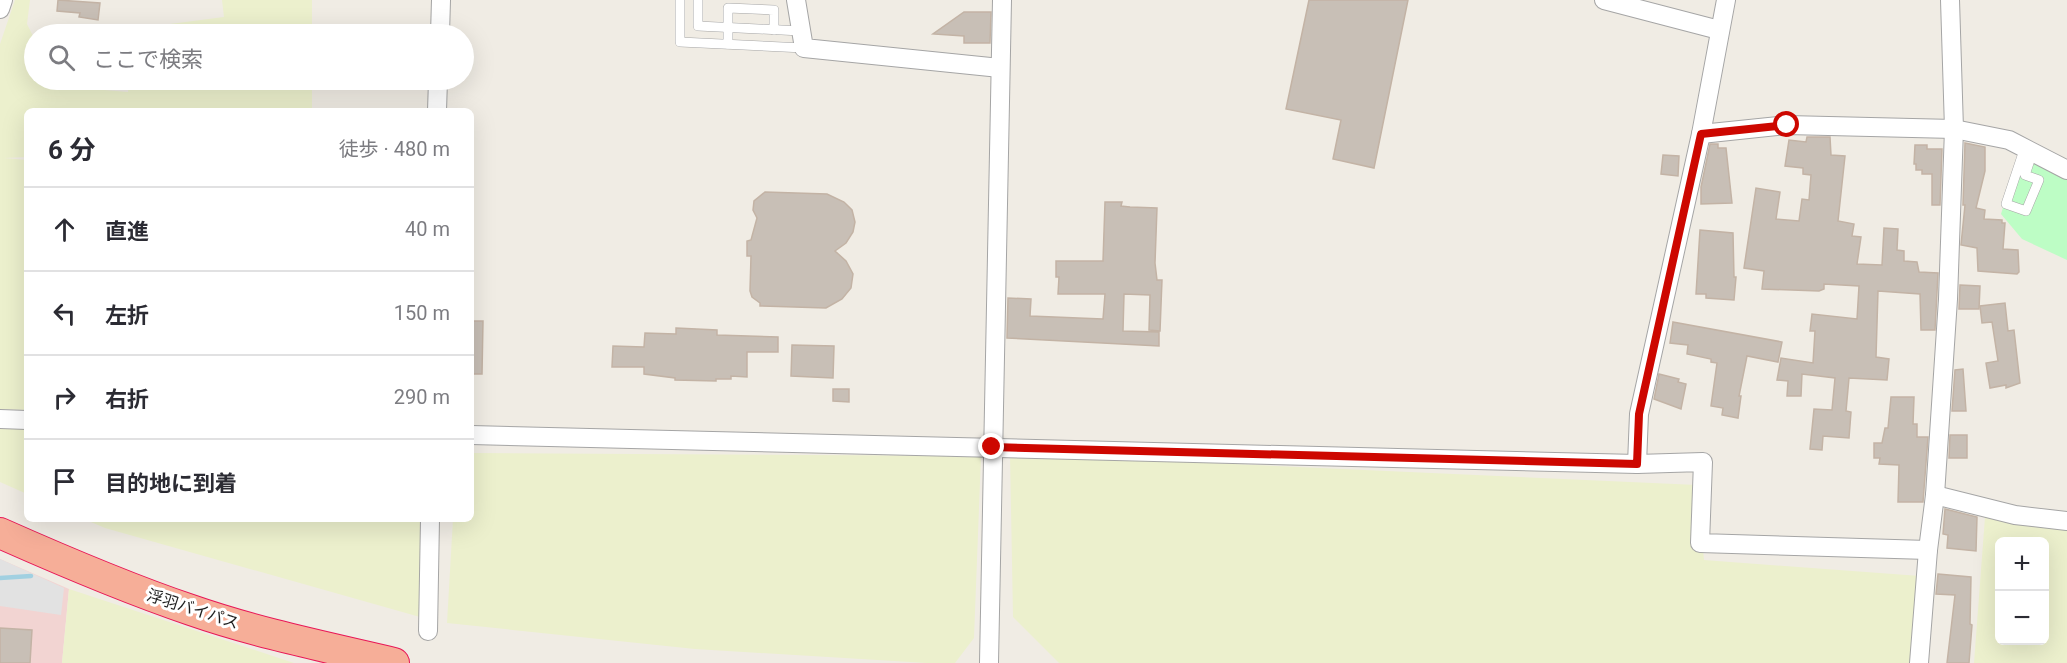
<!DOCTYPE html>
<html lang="ja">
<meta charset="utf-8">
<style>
body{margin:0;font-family:Roboto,"Noto Sans JP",sans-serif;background:#f2f2f3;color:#2b2b33}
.controls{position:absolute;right:18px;bottom:18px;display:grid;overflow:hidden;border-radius:9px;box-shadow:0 6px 24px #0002}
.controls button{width:54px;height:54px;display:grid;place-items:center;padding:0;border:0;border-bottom:2px solid #e1e1e2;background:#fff;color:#2b2b33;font:30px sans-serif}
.stop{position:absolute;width:18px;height:18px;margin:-14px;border:4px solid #cd0700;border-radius:50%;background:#fff}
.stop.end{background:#cd0700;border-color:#fff;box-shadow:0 2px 6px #0008}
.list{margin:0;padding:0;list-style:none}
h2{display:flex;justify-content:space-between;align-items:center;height:78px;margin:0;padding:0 24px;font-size:26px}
h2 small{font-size:20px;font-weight:400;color:#7c7c81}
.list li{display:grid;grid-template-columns:39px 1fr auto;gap:18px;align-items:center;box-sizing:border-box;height:84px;padding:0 24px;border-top:2px solid #e1e1e2}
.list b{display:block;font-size:22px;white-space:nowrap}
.list em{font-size:20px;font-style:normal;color:#7c7c81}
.icon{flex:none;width:33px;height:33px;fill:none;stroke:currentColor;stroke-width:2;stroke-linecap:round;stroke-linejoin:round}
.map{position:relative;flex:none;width:2067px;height:663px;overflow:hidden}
.search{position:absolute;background:#fff;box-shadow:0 6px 24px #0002;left:24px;top:24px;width:450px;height:66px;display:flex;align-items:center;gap:15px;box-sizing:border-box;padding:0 21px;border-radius:33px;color:#7c7c81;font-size:22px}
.panel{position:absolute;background:#fff;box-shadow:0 6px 24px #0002;left:24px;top:108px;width:450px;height:414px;border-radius:9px}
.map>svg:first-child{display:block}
.commercial{fill:#f2d4d2}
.farmland{fill:#ecf0cd;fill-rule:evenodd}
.park{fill:#bdfdc5}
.parking{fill:#e2e2e2}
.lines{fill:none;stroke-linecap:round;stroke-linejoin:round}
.stream{stroke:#a1d0e1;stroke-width:4.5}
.building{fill:#c8bfb6;stroke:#c3b3a5;stroke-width:1.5}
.service-casing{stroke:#a5a5a5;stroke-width:10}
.minor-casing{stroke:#a5a5a5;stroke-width:20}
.trunk-casing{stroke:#e81757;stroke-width:32}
.service{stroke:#fff;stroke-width:9}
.minor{stroke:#fff;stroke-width:18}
.trunk{stroke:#f6ae98;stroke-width:30}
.route{stroke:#cd0700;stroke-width:8}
.labels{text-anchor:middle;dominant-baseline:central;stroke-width:6;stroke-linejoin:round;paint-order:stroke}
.street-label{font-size:16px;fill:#1e1e1e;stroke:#fff}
</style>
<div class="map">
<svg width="2067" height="663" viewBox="0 0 2067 663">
<rect width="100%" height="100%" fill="#f0ece4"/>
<path class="commercial" d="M0,559L69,589L62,663H0Z"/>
<g class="farmland">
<path d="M15,0H30L27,24L34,38V80H54L57,86L128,92L129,80H312V111H27V157L4,158L27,160V410L0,409V44Z"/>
<path d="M222,0H312V34H130L131,29L224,17Z"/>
<path d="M0,426L27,427V494L0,482Z"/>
<path d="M471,453L981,456L974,638L955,663H927L695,649L447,623L453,519H471Z"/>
<path d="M1010,454L1697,485L1704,560L1920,576L1912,663H1059L1013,617Z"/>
<path d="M1985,517L2067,527V663H1974ZM2000,542H2044V640H2000Z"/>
<path d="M84,519H424L420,617L105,528Z"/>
<path d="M69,589L294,663H62Z"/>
</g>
<path class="park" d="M2021,150L2067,174V260L2022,239L2001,214Z"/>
<path class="parking" d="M0,559L64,588L61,615L0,606Z"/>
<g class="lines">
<path class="stream" d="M0,578L31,576"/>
</g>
<g class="building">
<path d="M58,0L100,3L98,20L79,17L80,13L57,11Z"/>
<path d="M1309,0H1408L1374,168L1333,159L1341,120L1286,109Z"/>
<path d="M964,12H991L990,43H964V36L933,34Z"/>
<path d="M1807,137H1830L1831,155L1845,156L1838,221L1854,224L1852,236L1861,237L1857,264L1882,265L1884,228L1898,229L1897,250L1904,251V261L1917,262L1919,272L1938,273L1935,330H1921L1920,294L1878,291L1876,357L1889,359L1887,380L1849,378L1846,411L1851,412L1849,438L1823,436L1822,450L1810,449L1814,409L1832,410L1835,378L1802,374L1801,396H1787L1788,381L1777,380L1781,358L1813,363L1815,331H1810L1812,314L1857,319L1859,286L1824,284V289L1819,291L1762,289L1764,271L1744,268L1756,188L1780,192L1776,219L1799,221L1802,199L1809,200L1811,175L1803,174V168L1785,166L1789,140L1806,142Z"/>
<path d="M1965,143L1985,147V171L1976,208L1985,210L1984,219L2002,220V223H2005L2003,249L2018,250L2019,272L2017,274L1978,271L1977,248L1961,245L1965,205H1963Z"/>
<path d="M1710,144H1718V148H1726L1732,203L1701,204V187Z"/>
<path d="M1915,145H1927V149H1942L1940,205H1932V174H1922V170H1916V164H1914Z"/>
<path d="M1663,155L1679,156L1678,176L1661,174Z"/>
<path d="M765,192L827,194L844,202L852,210L855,222L853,232L846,243L835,251L846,261L853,274L851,288L842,299L826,308L760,306V303L752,297L750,291L751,256H747V241L751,240L757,218L753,210L754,201Z"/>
<path d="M1105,202H1122L1121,206L1130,207L1157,208L1155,263L1157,280H1162L1160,331L1149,330L1150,295L1124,294L1123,331L1159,332V346L1007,338L1008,298L1031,299L1030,316L1103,319L1105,294H1058L1059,277H1056V261H1103Z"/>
<path d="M1700,230L1733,233L1734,277H1736L1734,300L1706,298V294H1696Z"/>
<path d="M1960,285L1980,286L1979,309H1959Z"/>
<path d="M2005,303L2008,331L2014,330L2020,383L2006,388V385L1990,388L1986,363L1998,361L1992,322L1982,323L1980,306Z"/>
<path d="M471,321H483L482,374H471Z"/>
<path d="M1673,322L1782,342L1778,362L1747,356L1739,396H1741L1738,418L1722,415L1723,408L1711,406L1717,363L1711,362V359L1687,354L1688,345L1670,343Z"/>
<path d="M676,328L717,330V335L778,337V352H747V377L731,376V379H716V381L675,380V378L644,374V367H612L613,346L644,347L645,333L676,334Z"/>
<path d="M792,345L834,346L833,378L791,376Z"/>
<path d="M1963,369L1966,411H1952L1955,370Z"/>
<path d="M1659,374L1679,379L1678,382L1686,384L1681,409L1654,399Z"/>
<path d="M833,389H849V402L833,401Z"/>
<path d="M1891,397H1914L1913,424H1917V437H1928L1923,502H1898L1899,465L1879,464L1880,458H1874V443H1882L1885,428H1888Z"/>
<path d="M1950,435H1967V458H1949Z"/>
<path d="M1945,509L1977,517L1976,551L1947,548L1948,535L1943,534Z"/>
<path d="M1938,574L1971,577L1970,624L1972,625L1969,663H1947L1955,595L1936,594Z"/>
<path d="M0,628L32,630L30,663H0Z"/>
</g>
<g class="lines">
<g class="service-casing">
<g id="service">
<path d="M680,0V42L804,48"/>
<path d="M698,0V26L801,31"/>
<path d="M728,44V8L774,10V30"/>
<path d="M2025,147L2006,204L2026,211L2039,180L2025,175L2033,151"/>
</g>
</g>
<g class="minor-casing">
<g id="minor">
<path d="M796,0L804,48L1000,68"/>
<path d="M1604,0L1719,30"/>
<path d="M0,9L3,0"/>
<path d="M440,34L441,0"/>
<path d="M437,111L438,80"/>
<path d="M1701,134L1787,125L1954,129L2009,140L2067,170"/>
<path d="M0,419L27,420"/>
<path d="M471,435L1637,464L1703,462L1700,543L1928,550"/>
<path d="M1637,464L1639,414L1701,134L1726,0"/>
<path d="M1935,495L2015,515L2067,521"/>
<path d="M428,631L430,519"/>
<path d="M989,663L1002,0"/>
<path d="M1919,663L1928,550L1935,495L1948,299L1954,129L1950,0"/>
</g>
</g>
<g class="trunk-casing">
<path id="trunk" d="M0,533C63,561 126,588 191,610C257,633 326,647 394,663"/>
</g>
<use href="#service" class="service"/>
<use href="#minor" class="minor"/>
<use href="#trunk" class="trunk"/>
</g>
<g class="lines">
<path class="route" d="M992,447L1637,464L1639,414L1701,134L1787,125"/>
</g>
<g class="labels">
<g class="street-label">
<text transform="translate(193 609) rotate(18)">浮羽バイパス</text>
</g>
</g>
</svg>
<div class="controls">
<button>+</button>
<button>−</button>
</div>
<div class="stop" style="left:1787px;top:125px"></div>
<div class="stop end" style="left:992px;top:447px"></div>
<div class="search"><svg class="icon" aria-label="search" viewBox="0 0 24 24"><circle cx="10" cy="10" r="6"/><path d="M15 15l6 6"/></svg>ここで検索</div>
<section class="panel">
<h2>6 分<small>徒歩 · 480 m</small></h2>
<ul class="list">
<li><svg class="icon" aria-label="ahead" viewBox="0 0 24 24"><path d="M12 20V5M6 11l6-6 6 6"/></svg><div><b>直進</b></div><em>40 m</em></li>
<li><svg class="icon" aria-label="left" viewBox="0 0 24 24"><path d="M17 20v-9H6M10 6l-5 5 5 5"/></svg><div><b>左折</b></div><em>150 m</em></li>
<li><svg class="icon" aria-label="right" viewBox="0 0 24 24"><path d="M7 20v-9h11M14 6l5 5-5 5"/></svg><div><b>右折</b></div><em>290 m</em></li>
<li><svg class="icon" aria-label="arrive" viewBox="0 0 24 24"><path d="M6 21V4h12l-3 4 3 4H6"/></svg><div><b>目的地に到着</b></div></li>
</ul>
</section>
</div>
